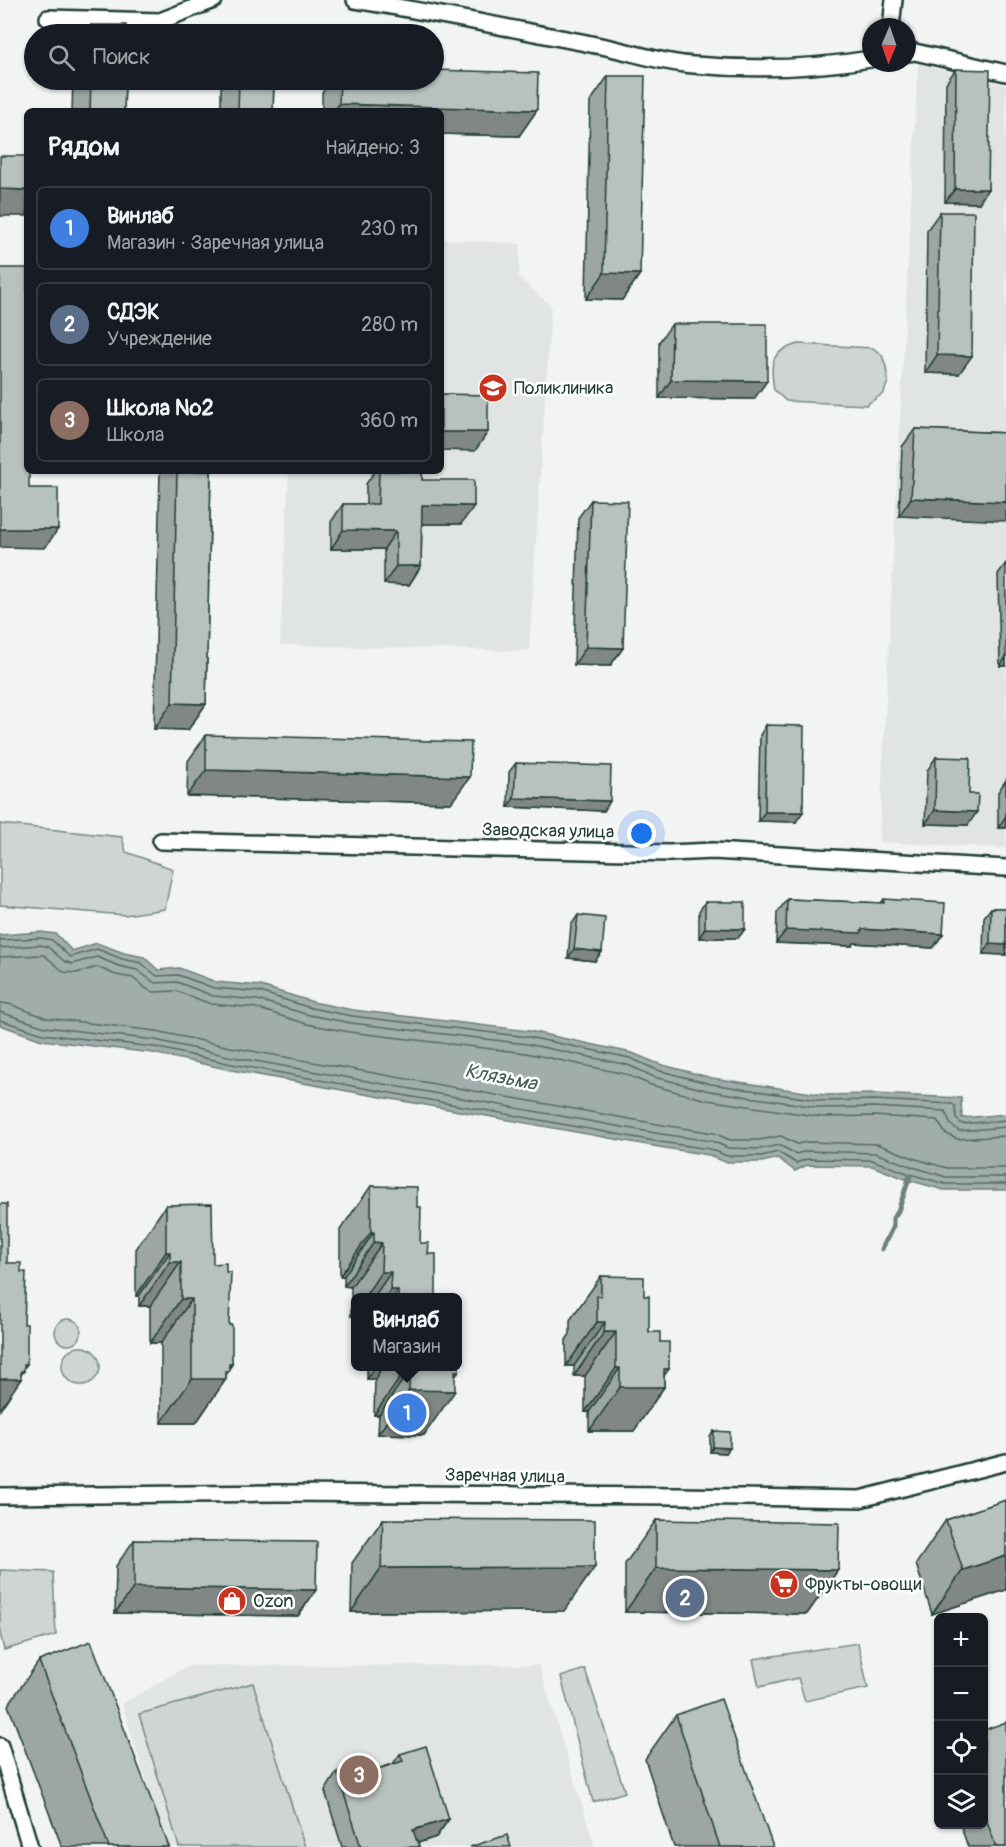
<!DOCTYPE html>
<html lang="ru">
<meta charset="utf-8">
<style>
body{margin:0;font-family:Pangolin,sans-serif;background:#20242c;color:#f1f3f6}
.controls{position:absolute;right:18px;bottom:18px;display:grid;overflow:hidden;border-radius:9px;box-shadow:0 2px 4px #0004}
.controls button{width:54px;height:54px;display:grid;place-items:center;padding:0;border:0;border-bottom:2px solid #363941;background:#171b24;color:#f1f3f6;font:30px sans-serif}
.compass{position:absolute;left:862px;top:18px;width:54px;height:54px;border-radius:50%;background:#171b24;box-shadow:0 2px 4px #0004;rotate:182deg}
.you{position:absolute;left:642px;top:834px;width:21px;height:21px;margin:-15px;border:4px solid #fff;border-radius:50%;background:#1a73e8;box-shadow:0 0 0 9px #1a73e833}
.badge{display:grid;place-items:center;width:39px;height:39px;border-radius:50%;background:#c8321e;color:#fff;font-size:20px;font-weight:700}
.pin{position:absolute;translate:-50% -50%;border:3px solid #fff;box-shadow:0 2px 6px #0006}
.popup{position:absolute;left:351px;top:1293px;width:111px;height:78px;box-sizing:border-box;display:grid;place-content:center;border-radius:9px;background:#171b24;filter:drop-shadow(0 2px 4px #0005);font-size:20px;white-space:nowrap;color:#9ea1a6}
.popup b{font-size:22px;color:#f1f3f6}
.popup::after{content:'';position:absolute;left:50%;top:100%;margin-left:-12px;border:12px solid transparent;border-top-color:#171b24}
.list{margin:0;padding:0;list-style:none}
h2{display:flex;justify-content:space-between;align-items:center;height:78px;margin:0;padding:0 24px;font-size:26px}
h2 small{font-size:20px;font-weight:400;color:#9ea1a6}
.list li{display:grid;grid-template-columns:39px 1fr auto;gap:18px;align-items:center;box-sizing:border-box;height:84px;margin:0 12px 12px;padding:0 12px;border:2px solid #363941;border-radius:9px}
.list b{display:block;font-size:22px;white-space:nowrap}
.list p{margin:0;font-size:20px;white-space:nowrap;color:#9ea1a6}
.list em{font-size:20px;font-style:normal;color:#9ea1a6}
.icon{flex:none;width:33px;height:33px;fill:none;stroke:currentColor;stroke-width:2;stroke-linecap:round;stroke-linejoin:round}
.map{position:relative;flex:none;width:1006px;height:1847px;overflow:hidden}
.search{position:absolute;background:#171b24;box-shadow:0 2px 4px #0004;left:24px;top:24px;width:420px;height:66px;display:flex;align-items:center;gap:15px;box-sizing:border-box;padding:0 21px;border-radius:33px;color:#9ea1a6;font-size:22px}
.panel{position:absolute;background:#171b24;box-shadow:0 2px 4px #0004;left:24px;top:108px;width:420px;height:366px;border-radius:9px}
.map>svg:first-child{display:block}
.built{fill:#e0e4e3}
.green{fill:#ced5d3;stroke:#768984;stroke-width:1.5}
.water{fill:#a1adaa;stroke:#6d807b;stroke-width:1.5}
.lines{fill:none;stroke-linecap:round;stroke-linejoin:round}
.shore{stroke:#536a63;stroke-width:1.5}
.stream{stroke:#6d807b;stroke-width:5}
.street-casing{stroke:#1f3d34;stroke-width:20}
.street{stroke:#fff;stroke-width:15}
.wall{fill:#9da6a3;stroke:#1f3d34;stroke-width:1.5}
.shaded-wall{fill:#808784;stroke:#1f3d34;stroke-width:1.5}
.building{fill:#b7c1bd;stroke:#1f3d34;stroke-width:1.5}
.labels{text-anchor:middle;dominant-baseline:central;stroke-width:5;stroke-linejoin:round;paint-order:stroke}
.poi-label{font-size:18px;fill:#1f3d34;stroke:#fff;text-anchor:start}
.street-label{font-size:18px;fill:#1f3d34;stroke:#fff}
.water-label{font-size:20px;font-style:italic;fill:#465f57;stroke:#fff}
</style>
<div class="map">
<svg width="1006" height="1847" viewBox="0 0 1006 1847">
<rect width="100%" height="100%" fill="#f2f3f3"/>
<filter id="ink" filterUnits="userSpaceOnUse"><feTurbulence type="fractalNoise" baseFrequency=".0167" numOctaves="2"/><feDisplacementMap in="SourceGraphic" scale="12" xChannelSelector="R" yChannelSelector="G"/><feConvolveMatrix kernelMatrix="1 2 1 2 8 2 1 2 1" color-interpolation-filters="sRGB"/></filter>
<g filter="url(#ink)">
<g class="built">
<path d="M918,64L1006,85V848L879,842Z"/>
<path d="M441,239L520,244L519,278L551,306L529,651L280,645L289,471H441Z"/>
<path d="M539,1665L595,1847H167L122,1704L188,1666Z"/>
</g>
<g class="green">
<path d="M798,344L873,348L882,355L886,367L888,381L884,393L866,405L786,401L774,390C770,362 770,352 798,344Z"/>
<path d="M0,824L122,837L126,852L173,869L165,909L125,915L0,905Z"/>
<circle cx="68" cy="1332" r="13"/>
<circle cx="81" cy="1366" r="19"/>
<path d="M0,1570L53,1572L56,1635L4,1650L0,1633Z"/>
<path d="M858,1643L868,1688L805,1701L798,1678L759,1687L753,1659Z"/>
<path d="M585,1669L625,1792L593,1802L561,1677Z"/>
<path d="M253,1683L305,1847H179L139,1714Z"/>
</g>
<path class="water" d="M41,932L56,934L72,951L97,943L124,953L144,957L158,970L179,968L216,982L261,986L313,1002L353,1010L529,1031L632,1053L659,1064L712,1078L825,1095L874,1094L961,1098L962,1118L1006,1114V1190H944L908,1180L872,1166L807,1165L795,1171L778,1158L762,1162H725L709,1155L659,1147L231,1070L153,1053L42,1040L0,1025V935Z"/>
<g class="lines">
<g class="shore">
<path d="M0,940L41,938L52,940L70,957L97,949L122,959L141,963L157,976L178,975L214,988L260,992L311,1008L352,1016L528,1037L630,1058L657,1070L711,1084L824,1101L874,1100L952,1104L955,1106L956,1119L962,1124L1006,1120"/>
<path d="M0,948L40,945L48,947L64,961L72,964L97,957L119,966L137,970L155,983L177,982L213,996L258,1000L309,1015L351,1023L527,1044L628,1065L654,1077L710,1091L823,1108L874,1107L945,1111L951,1125L959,1131L1006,1127"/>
<path d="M0,957L44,955L64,972L77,973L97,967L116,975L133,978L145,988L153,992L176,991L211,1004L256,1008L307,1024L349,1032L526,1053L625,1074L651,1085L707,1100L822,1117L874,1116L937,1120L945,1133L957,1139L1006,1136"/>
<path d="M0,1003L9,1004L47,1018L156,1031L235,1048L663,1125L714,1133L730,1140H759L781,1136L797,1144L807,1142L877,1144L916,1159L947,1168H1006"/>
<path d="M0,1012L45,1027L155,1040L233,1057L661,1134L712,1141L728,1148L760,1149L779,1145L796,1154L807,1151L875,1153L913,1167L946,1177H1006"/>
<path d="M0,1020L43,1034L154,1047L232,1064L660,1142L710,1149L727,1156H761L778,1152L796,1163L807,1159L872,1160L910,1174L945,1184H1006"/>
</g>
<path class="stream" d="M882,1249L893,1226V1218L898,1211L910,1176"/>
<g class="street-casing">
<g id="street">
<path d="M355,0C438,13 519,30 601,46C632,52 662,63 694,65C751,70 815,68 871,59"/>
<path d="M48,18L160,21L214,0"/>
<path d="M891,27L894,0"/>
<path d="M907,53L915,52L1006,73"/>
<path d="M161,841L669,853L713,851L1006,868"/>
<path d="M0,1496L279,1493L679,1496L860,1499L1006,1462"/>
<path d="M0,1746L30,1847"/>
</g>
</g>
<use href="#street" class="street"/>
</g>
<g class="wall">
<path d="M91,25L126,34H85Z"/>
<path d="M956,69L988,189L979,203L945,202L946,83Z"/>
<path d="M608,76L640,274L622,300L586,299L590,102Z"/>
<path d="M73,80H125L124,111H72Z"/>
<path d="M228,80H274L273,111H221V88Z"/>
<path d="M332,80H340L537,110L519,136L441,134V111H322V93Z"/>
<path d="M940,212L959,374L925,373L927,230Z"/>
<path d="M672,324L754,399L659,398V342Z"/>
<path d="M915,429L1006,433L899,516L902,447Z"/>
<path d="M160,471H211L206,704L188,730L154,729Z"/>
<path d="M375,471H422V480L461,524H422L421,566L409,585L384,584V549H331V522L343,504H366V484Z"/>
<path d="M591,500L623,648L610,666L574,665L578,518Z"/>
<path d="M1006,563V666H1000L998,574Z"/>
<path d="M766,725L796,822L758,821L760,735Z"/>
<path d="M206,735L451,803L187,796L188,761Z"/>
<path d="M936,757L968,825L925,824L927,771Z"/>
<path d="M516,763L610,801L604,811L508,807L509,772Z"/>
<path d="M1006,780V828H998V792Z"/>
<path d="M787,899L881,903L884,899L943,934L933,948L854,943L852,946L776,943L777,913Z"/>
<path d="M705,902L745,929L738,938H699V911Z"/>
<path d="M991,908H1006V955L983,954L984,917Z"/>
<path d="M578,915L595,961L568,958L571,925Z"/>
<path d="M371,1186L417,1207L420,1243L428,1254L436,1298H356V1316H351V1287L344,1286V1276H340V1230Z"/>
<path d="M166,1205L213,1264L229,1325L232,1364L226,1375V1379L196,1423H161V1343H150V1306H139V1296H136V1249Z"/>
<path d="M601,1276L644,1296L649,1332L660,1342L664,1376V1387L634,1431H589V1412H585V1376H574V1366H566V1340L570,1334V1320Z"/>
<path d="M367,1366H458L455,1377L424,1435L378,1434L379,1415H374L375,1379H367Z"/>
<path d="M714,1431L726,1453L710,1452V1436Z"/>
<path d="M1006,1500V1590L932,1614L916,1564L946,1520Z"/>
<path d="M383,1519L564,1611L351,1612L352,1563Z"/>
<path d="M656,1520L838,1570L807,1614L625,1612V1564Z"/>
<path d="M134,1540L316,1590L298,1616L115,1613L116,1566Z"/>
<path d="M39,1661L169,1847H62L8,1705Z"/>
<path d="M676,1715L773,1847H674L645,1759Z"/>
<path d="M984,1730L1006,1847H968L960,1824H984Z"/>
<path d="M400,1754L449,1819L436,1837L418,1843L419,1847H342L325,1791L337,1772L362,1774L393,1764Z"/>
</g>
<g class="shaded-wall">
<path d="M339,104L537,110L519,136L441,134V111H334Z"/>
<path d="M0,189L27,190V216H0Z"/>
<path d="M955,189H988L979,203L945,202Z"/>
<path d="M604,273L640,274L622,300L586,299Z"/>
<path d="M937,355L972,356L959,374L925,373Z"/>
<path d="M671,380L767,381L754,399L659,398Z"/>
<path d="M441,432H488L475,451L441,450Z"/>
<path d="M911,498L1006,502V521L899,516Z"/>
<path d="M422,505L474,506L461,524H409Z"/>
<path d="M0,529H58L45,548L0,547Z"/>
<path d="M343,530L396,531L384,549H331Z"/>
<path d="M396,566H421L409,585L384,584Z"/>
<path d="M586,647L623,648L610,666L574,665Z"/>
<path d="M1006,657V666H1000Z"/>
<path d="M172,703L206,704L188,730L154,729Z"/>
<path d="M206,770L470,777L451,803L187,796Z"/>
<path d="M514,798L610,801L604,811L508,807Z"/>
<path d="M935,810L977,812L968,825L925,824Z"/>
<path d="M765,812H803L796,822L758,821Z"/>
<path d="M1006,816V828H998Z"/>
<path d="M705,928L745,929L738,938H699Z"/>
<path d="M862,929L943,934L933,948L854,943L852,946L776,943L786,930Z"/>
<path d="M990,944L1006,945V955L983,954Z"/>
<path d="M574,949L602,952L595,961L568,958Z"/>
<path d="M371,1232H374L344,1276H340Z"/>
<path d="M374,1242L382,1243L351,1287L344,1286Z"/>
<path d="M166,1252H170L139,1296H136Z"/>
<path d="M170,1262H181L150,1306H139Z"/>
<path d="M381,1272H391L373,1298H364Z"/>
<path d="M390,1290H398L393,1298H385Z"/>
<path d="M181,1299H192L161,1343H150Z"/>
<path d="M356,1309V1316H351Z"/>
<path d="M597,1322H605L574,1366H566Z"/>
<path d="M604,1332H616L585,1376H574Z"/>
<path d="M24,1364H27L22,1371H24L18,1379H21L0,1410V1379Z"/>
<path d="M229,1364H232L227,1371H229L223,1379H226L196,1423H161L192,1379Z"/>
<path d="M375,1366H383L375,1379H367Z"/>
<path d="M616,1368H620L589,1412H585Z"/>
<path d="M664,1369H669L656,1387H664L634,1431H589L620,1387Z"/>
<path d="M405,1371H409L379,1415H374Z"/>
<path d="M455,1371H459L446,1391H455L424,1435L378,1434L409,1390Z"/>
<path d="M713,1447L730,1448L726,1453L710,1452Z"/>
<path d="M1006,1556V1590L932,1614L963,1570Z"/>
<path d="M595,1567L564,1611L351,1612L381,1568Z"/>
<path d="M656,1568L838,1570L807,1614L625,1612Z"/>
<path d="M134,1587L316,1590L298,1616L115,1613Z"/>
<path d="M449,1819L436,1837L405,1847L413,1830Z"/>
</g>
<g class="building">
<rect x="91" y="25" width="35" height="9"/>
<path d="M956,69L990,70L988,189H955Z"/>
<path d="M434,70L538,73L537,110L339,104L340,80H434Z"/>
<path d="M608,76H645L640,274L604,273Z"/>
<path d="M91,80H125L124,111H90Z"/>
<path d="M239,80H274L273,111H238Z"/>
<path d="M0,156H27V190L0,189Z"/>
<path d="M940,212H974L972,356L937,355Z"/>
<path d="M0,268H27V471H29V488H58V529H0Z"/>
<path d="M672,324H767V381L671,380Z"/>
<path d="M441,394L488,395V432H441Z"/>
<path d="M915,429L1006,433V502L911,498Z"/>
<path d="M177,471H211L206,704L172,703Z"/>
<path d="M379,471H422V480H474V506L422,505L421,566H396V531L343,530V504H378Z"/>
<path d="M591,500L628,501L623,648L586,647Z"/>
<path d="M766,725L804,726L803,812H765Z"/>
<path d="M206,735L471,742L470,777L206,770Z"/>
<path d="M936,757L970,758L969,794H978L977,812L935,810Z"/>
<path d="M516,763L611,766L610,801L514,798Z"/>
<path d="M787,899L884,903V899L945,903L943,934L862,929L861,933L786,930Z"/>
<path d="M705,902H745V929L705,928Z"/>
<path d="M991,908H1006V945L990,944Z"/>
<path d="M578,915L605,918L602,952L574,949Z"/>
<path d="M371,1186L417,1187V1207H421L420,1243H429L428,1254H436V1298H398V1290H390L391,1272H381L382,1243L374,1242V1232H371Z"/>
<path d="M0,1204H7V1263H21V1272H26L24,1324H27V1364H24V1371H21V1379H0Z"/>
<path d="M212,1204L213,1264L226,1263V1272H231L229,1325H232V1364H229V1371H226V1379H192V1299H181V1262H170V1252H166V1205Z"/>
<path d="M601,1276L644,1277V1296H649V1332H660V1342H669V1369H664V1387H620V1368H616V1332H604L605,1322H597V1296H601Z"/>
<path d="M458,1344H460L459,1371H455V1391L409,1390V1371H405V1366H458Z"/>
<path d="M714,1431L730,1432V1448L713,1447Z"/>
<path d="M1006,1500V1556L963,1570L946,1520Z"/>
<path d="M383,1519L595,1520V1567L381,1568Z"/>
<path d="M656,1520L839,1523L838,1570L656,1568Z"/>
<path d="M134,1540L317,1542L316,1590L134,1587Z"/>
<path d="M91,1641L169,1847H109L39,1661Z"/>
<path d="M721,1699L773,1847H720L676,1715Z"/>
<path d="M1006,1722V1847H996L984,1813V1730Z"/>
<path d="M426,1746L449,1819L413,1830L419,1847H361L337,1772L359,1766L362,1774L403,1761L400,1754Z"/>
<path d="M507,1835L511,1847H470Z"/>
</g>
</g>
<defs>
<g id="school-disc" transform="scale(1.5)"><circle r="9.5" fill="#c8321e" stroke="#fff"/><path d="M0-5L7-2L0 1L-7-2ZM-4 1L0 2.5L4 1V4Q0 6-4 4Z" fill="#fff"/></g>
<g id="supermarket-disc" transform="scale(1.5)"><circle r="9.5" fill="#c8321e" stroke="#fff"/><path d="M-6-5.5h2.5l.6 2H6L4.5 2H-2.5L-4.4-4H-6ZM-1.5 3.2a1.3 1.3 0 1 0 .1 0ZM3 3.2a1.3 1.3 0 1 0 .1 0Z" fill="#fff"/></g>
<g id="shop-disc" transform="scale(1.5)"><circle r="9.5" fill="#c8321e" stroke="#fff"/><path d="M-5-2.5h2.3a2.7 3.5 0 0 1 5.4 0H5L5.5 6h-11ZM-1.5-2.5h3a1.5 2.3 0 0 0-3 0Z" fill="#fff"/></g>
</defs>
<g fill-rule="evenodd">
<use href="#school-disc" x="493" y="388"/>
<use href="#supermarket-disc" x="784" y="1584"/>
<use href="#shop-disc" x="232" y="1601"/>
</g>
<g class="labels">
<g class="poi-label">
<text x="514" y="388">Поликлиника</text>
<text x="805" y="1584">Фрукты-овощи</text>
<text x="253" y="1601">Ozon</text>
</g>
<g class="street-label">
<text transform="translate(548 831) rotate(1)">Заводская улица</text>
<text transform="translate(505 1476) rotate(1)">Заречная улица</text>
</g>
<g class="water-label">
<text transform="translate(501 1077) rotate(11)">Клязьма</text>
</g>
</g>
</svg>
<div class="controls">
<button>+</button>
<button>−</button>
<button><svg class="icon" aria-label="locate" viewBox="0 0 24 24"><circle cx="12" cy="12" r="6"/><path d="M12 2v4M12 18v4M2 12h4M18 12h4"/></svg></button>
<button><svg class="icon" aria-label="layers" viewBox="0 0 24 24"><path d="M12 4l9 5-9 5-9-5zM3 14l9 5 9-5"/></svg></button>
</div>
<svg class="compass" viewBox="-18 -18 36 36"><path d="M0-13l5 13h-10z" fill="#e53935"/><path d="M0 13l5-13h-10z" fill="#9ea1a6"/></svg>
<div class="you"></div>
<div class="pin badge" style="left:407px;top:1413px;background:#3f7fe0">1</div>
<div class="popup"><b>Винлаб</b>Магазин</div>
<div class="pin badge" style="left:685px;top:1598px;background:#5c6f8a">2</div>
<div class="pin badge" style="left:359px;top:1775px;background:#8d6e63">3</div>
<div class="search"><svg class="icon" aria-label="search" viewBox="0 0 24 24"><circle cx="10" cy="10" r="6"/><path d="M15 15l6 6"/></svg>Поиск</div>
<section class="panel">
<h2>Рядом<small>Найдено: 3</small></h2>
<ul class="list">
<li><span class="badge" style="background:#3f7fe0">1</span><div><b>Винлаб</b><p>Магазин · Заречная улица</p></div><em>230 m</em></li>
<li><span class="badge" style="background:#5c6f8a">2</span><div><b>СДЭК</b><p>Учреждение</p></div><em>280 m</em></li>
<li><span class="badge" style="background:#8d6e63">3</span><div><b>Школа №2</b><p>Школа</p></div><em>360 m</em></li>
</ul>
</section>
</div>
